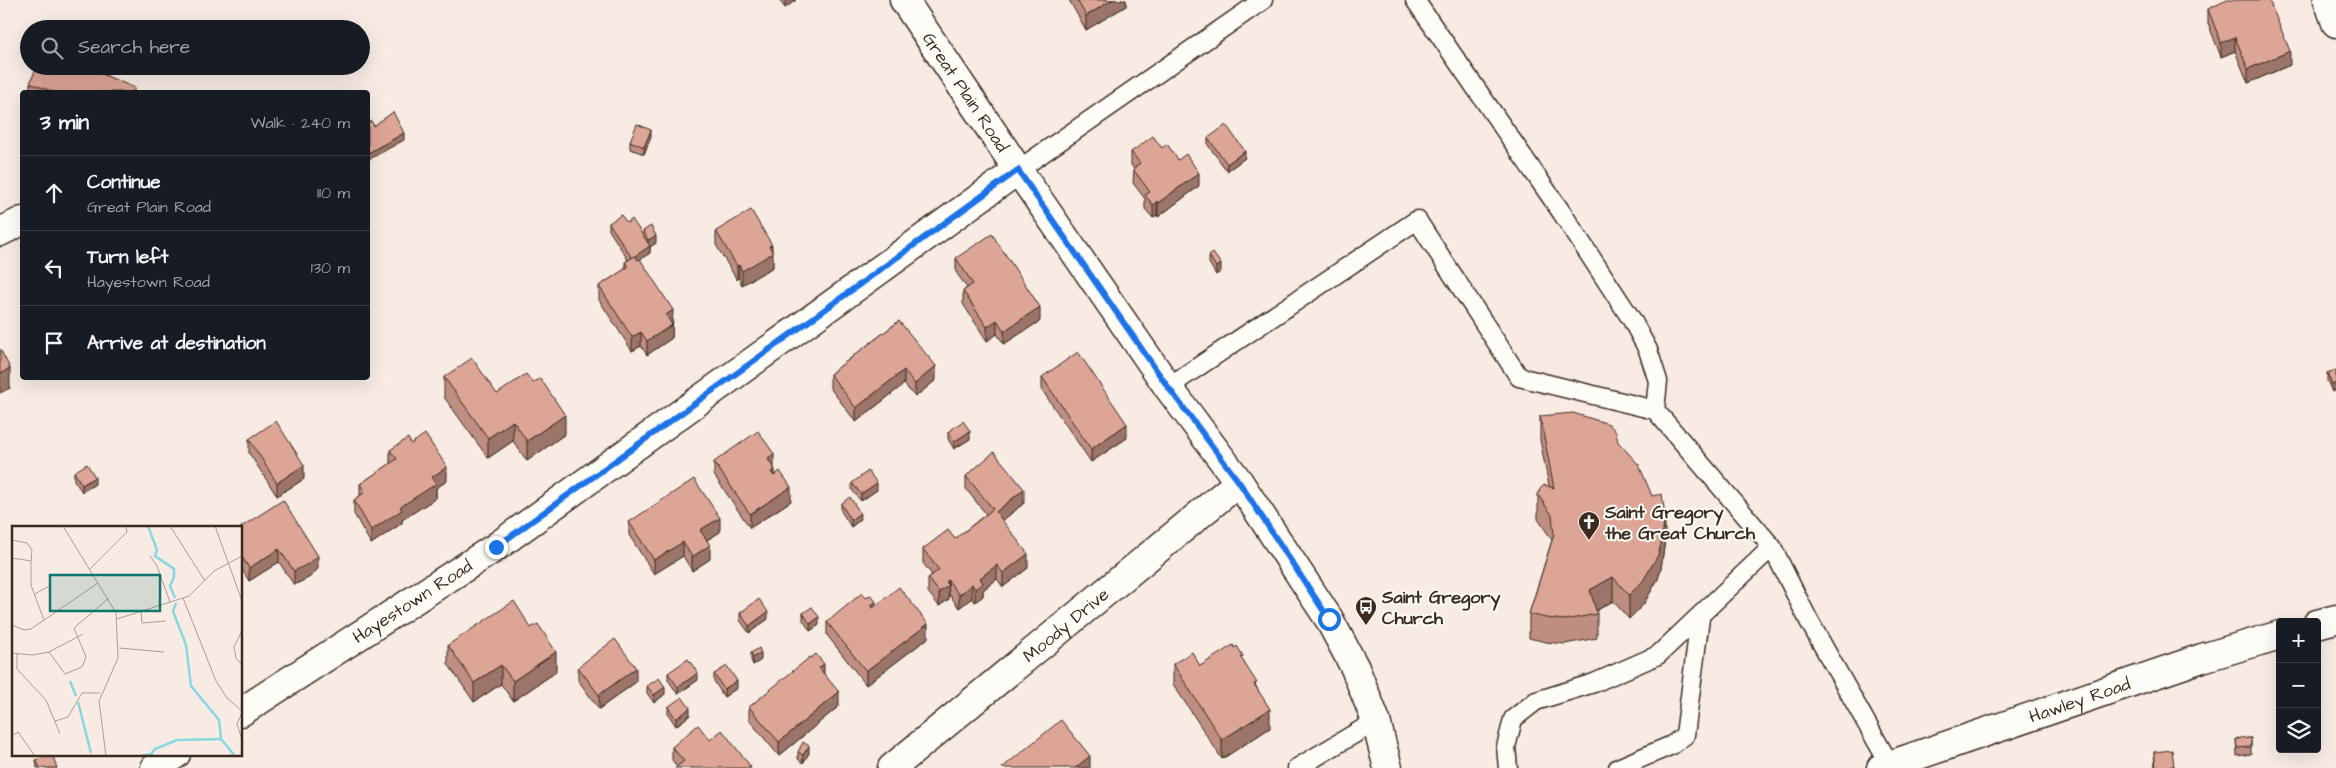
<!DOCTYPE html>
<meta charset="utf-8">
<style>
body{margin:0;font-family:"Architects Daughter",sans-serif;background:#20242c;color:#f1f3f6}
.controls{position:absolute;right:15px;bottom:15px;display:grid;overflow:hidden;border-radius:5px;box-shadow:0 5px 20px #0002}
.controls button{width:45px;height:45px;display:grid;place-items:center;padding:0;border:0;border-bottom:1px solid #363941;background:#171b24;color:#f1f3f6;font:25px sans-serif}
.stop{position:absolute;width:15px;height:15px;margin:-11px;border:4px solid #1a73e8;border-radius:50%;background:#fff}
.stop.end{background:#1a73e8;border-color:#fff;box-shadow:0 1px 5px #0008}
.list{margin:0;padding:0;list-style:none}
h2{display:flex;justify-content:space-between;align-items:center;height:65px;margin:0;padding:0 20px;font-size:21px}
h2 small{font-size:16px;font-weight:400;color:#9ea1a6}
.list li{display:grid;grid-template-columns:32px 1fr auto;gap:15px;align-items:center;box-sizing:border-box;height:75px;padding:0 20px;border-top:1px solid #363941}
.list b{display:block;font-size:19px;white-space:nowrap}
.list p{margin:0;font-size:16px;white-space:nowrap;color:#9ea1a6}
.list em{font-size:16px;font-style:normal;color:#9ea1a6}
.icon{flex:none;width:28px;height:28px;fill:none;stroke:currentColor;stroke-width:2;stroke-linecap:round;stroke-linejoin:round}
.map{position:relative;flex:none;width:2336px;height:768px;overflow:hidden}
.search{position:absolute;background:#171b24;box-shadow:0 5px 20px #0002;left:20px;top:20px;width:350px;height:55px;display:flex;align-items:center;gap:12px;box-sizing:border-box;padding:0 18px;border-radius:28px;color:#9ea1a6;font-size:19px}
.panel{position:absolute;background:#171b24;box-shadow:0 5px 20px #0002;left:20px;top:90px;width:350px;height:290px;border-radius:5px}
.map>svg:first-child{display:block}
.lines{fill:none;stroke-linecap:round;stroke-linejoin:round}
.lane-casing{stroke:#3b2a1e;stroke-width:21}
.street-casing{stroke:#3b2a1e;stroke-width:31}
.secondary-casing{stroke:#3b2a1e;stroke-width:31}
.lane{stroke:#fdfcf7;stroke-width:18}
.street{stroke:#fdfcf7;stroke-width:28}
.secondary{stroke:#fdfcf7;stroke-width:28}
.wall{fill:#be8e81;stroke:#3b2a1e}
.shaded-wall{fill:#9b7469;stroke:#3b2a1e}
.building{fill:#dda596;stroke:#3b2a1e}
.route{stroke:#1a73e8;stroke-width:6}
.labels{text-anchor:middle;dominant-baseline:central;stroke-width:4;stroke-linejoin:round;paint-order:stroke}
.street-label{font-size:18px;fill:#3b2a1e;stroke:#fdfcf7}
.poi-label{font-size:18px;font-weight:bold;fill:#3b2a1e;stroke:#fdfcf7;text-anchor:start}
.inset-river{fill:none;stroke:#87d8e1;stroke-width:2.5}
.inset-road{fill:none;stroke:#ac9e95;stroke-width:1}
.view{fill:#0f766e;fill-opacity:0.15;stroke:#0f766e;stroke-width:2.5}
.inset-edge{fill:none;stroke:#3b2a1e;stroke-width:2.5}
</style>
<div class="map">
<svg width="2336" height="768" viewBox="0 0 2336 768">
<rect width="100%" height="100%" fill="#f7ebe4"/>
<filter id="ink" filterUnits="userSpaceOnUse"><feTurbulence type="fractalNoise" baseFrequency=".02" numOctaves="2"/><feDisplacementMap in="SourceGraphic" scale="10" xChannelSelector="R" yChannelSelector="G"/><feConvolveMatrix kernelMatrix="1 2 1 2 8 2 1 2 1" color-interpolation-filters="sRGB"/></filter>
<g filter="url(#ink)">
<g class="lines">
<g class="lane-casing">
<g id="lane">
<path d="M1415,0L1562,213L1632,320L1648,350L1658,381L1655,410L1772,547L1809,621L1890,765"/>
<path d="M1018,170L1263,0"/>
<path d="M1168,387L1417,220L1519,377L1655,410"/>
<path d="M1297,768L1376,721"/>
<path d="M1508,768L1506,747L1513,719L1536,701L1594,683L1658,655L1772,547"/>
<path d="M1618,768L1672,745L1685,735L1700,618"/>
</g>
</g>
<g class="street-casing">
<g id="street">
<path id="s1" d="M904,0L1018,170"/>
<path d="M2328,0L2336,23"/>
<path d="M0,232L22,221"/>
<path id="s2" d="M892,768L1239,482"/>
</g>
</g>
<g class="secondary-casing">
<g id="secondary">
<path d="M2317,624L2336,619"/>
<path id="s3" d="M241,712L496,547L1018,170L1168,387L1239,482L1329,619L1355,668L1376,721L1388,768"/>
<path d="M155,768L176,754"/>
<path id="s4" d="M1881,768L2202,658L2280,635"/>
</g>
</g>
<use href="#lane" class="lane"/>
<use href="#street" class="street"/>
<use href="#secondary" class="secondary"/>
</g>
<g class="wall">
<path d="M779,0H796L785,8Z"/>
<path d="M1069,0H1126V6L1086,30Z"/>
<path d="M2208,9L2290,65L2248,83L2235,51L2221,57L2208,23Z"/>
<path d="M106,66V76L135,92H30V83Z"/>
<path d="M651,137L644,154L630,149V141Z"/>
<path d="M1208,138L1245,158L1227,171L1208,145Z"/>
<path d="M1162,148L1178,160L1199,186L1158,217L1157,215L1153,218L1145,209V199L1133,183L1134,169L1131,165V152Z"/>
<path d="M609,223H627L643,235V231L656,243L650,247V253L640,259L673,324L672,325V338L647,355L641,346L632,351L599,300V286L625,269V262L628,260L609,230Z"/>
<path d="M716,231L772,250L773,267L742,285L739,278L737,280L716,245Z"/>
<path d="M1209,256L1221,271L1216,275L1209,263Z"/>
<path d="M956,258L1040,321L1004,344L997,334L987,341L963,304V291L967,288L956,272Z"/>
<path d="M899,321L936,380L915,397L904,384L856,422L830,388V374Z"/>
<path d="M2336,370V390L2332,392L2327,381V373Z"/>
<path d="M444,377L497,394L565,434L527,461L513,441L488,458L444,397Z"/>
<path d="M1042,377L1127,438L1091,462L1042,390Z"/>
<path d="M1540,416L1618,442L1665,540L1661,568L1658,579L1643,605L1629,619L1613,601L1596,611L1597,614V638L1565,644L1546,642L1529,638V614L1552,540L1538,519V495L1549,486L1540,440Z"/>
<path d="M948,432L970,439L954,449L948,439Z"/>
<path d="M249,439L304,479L277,496L249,453Z"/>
<path d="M411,444L447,481L436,488V498L402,520V523L371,544L354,514V500L360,496V484L390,464V450Z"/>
<path d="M714,462L774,468L775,474L791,501L750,528L714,475Z"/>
<path d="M74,472L95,484L82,492L74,480Z"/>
<path d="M966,476L1024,503L1002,521L1028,568L1003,587L997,579L983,590V596L975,602L972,598L959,608L949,594V599L939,606L928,592V578L932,575L923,563V549L955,539L986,514L966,489Z"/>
<path d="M852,483L877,490L861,501L852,490Z"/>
<path d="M841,504L860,520L851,527L841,511Z"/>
<path d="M629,522L720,532L707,540L710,559L692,571L683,556L654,574L629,535Z"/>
<path d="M241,527L318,569L310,577L294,585L279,562L249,581L241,568Z"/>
<path d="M876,605L928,638L866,685L827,635V622Z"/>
<path d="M740,613L768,619L749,633L740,620Z"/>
<path d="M803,613L819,625L810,631L803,620Z"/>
<path d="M448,645L556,672L513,701L501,684L474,702L448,664Z"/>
<path d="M751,653L761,660L753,665L751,660Z"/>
<path d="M1243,661L1257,688L1270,728L1222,759L1173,684V664L1200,666Z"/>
<path d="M578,667L636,682L599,709L578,680Z"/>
<path d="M668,673L698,680L678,694L668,680Z"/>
<path d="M714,674L737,688L724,697L714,681Z"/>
<path d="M824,674L839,706L779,756L749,720V707Z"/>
<path d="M647,686L665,694L654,703L647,693Z"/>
<path d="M668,707L690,715L676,726L668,714Z"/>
<path d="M2251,738V754L2237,756L2236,739Z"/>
<path d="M672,747L751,768L677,767L672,760Z"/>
<path d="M798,752L809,753L803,763L798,759Z"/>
<path d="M2154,752L2174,766V768H2155Z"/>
<path d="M36,760L57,768H37Z"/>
</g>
<g class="shaded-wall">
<path d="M785,0H796L785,8Z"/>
<path d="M1112,0H1126V6L1086,30V16Z"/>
<path d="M2235,37V51L2221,57V43Z"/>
<path d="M2290,51V65L2248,83V69Z"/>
<path d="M105,66H106V79L102,74Z"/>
<path d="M651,130V137L644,154V147Z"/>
<path d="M404,133V140L368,160V153Z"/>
<path d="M1245,151V158L1227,171V164Z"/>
<path d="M1199,173V186L1158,217V203Z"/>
<path d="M1157,201V215L1153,218V205Z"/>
<path d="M656,236V243L650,247V253L632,265V258L648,247V240Z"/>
<path d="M772,245V254L773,253V267L742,285V271L769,246Z"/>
<path d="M1221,264V271L1216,275V267Z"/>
<path d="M739,265V278L737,280V266Z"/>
<path d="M1040,307V321L1004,344V331Z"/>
<path d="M673,310L672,338L647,355V341L666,315Z"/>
<path d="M997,320V334L987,341V327Z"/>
<path d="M641,332V346L632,351V337Z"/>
<path d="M936,366V380L915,397V384Z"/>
<path d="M10,368V388L0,393V374Z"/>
<path d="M904,370V384L856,422V408Z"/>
<path d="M2336,383V390L2332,392V385Z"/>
<path d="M565,415V434L527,461V441Z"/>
<path d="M513,421V441L488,458V438Z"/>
<path d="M1127,424V438L1091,462V449Z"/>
<path d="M970,431V439L954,449V442Z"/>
<path d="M774,454V468L768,459Z"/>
<path d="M304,465V479L277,496V483Z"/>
<path d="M447,467V481L436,488V498L402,520V523L371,544V530L432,477Z"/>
<path d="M775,470V483L771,472Z"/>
<path d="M95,477V484L82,492V485Z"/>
<path d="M877,483V490L861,501V494Z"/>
<path d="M791,487V501L750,528V514Z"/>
<path d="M1024,489V503L996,526V512Z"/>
<path d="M860,513V520L851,527V520Z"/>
<path d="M1665,516V540L1661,568L1658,579L1643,605L1629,619V595Z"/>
<path d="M720,518V532L700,544V530Z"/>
<path d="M683,542V556L654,574V560Z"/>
<path d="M710,545V559L692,571V557Z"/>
<path d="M279,549V562L249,581V568Z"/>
<path d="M1028,554V568L1003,587V573Z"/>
<path d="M318,556V569L310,577L294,585V571Z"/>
<path d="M997,565V579L983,590V596L975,602V589L980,578Z"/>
<path d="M1613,577V601L1590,614V590Z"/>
<path d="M948,580L949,599L939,606V592L946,582Z"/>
<path d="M972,584V598L959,608V595Z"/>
<path d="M876,602V615L871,605Z"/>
<path d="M768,612V619L749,633V626Z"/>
<path d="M819,617V625L810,631V624Z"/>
<path d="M928,624V638L866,685V671Z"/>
<path d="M556,652V672L513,701V681Z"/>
<path d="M761,653V660L753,665V657Z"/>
<path d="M824,664V678L819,668Z"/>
<path d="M501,665V684L474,702V683Z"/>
<path d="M636,668V682L599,709V695Z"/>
<path d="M698,673V680L678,694V687Z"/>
<path d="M737,681V688L724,697V689Z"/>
<path d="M665,687V694L654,703V695Z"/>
<path d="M839,692V706L779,756V742Z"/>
<path d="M690,708V715L676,726V719Z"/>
<path d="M1270,709V728L1222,759V740Z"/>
<path d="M809,746V753L803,763V755Z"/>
<path d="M1090,756V768H1075Z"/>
</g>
<g class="building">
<path d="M1077,0H1112L1086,16Z"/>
<path d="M2227,0H2269L2290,51L2248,69L2235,37L2221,43L2208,9Z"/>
<path d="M37,66H105L102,74L135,88L133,92H54L30,83Z"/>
<path d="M393,112L404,133L368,153V123L371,121L374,126Z"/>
<path d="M637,124L651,130L644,147L630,141Z"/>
<path d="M1226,125L1245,151L1227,164L1208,138Z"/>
<path d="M1153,136L1162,148L1167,144L1178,160L1186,154L1199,173L1158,203L1157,201L1153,205L1145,195L1150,192L1133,169L1140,163L1131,152Z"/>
<path d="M751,210L772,245L769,246L773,253L742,271L739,265L737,266L716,231Z"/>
<path d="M621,215L627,223L632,219L650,246L632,258L609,223Z"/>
<path d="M651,226L656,236L648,240L643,231Z"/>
<path d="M992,234L1040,307L1004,331L997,320L987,327L963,291L973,284L956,258Z"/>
<path d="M1213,253L1221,264L1216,267L1209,256Z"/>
<path d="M635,256L638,260L640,259L673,310L666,315L672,325L647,341L641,332L632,337L599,286L628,267L625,262Z"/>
<path d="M899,321L936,366L915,384L904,370L856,408L830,374Z"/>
<path d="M0,349L10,368L0,374Z"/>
<path d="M1078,352L1127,424L1091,449L1042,377Z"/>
<path d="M472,358L497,394L526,374L533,383L540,378L565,415L527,441L513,421L488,438L444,377Z"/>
<path d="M2336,370V383L2332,385L2327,373Z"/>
<path d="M1573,413L1609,424L1616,432L1618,442L1639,465L1652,496L1662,494L1665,516L1661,544L1658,555L1643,581L1629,595L1613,577L1590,590L1597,614L1565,620L1546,618L1529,614L1554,534L1552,515L1538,495L1540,489L1544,485L1554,488L1540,416Z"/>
<path d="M276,421L304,465L277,483L249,439Z"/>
<path d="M963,421L970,431L954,442L948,432Z"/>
<path d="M758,431L774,454L768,459L775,470L771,472L774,476L780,471L791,487L750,514L714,462Z"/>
<path d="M425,434L447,467L432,477L436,484L400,507L402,510L371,530L354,500L365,492L360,484L397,459L390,450L408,438L411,444Z"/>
<path d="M994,452L1024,489L996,512L1028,554L1003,573L997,565L980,578L983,583L975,589L972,584L959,595L948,580L946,582L949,585L939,592L928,578L939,570L923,549L948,530L955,539L993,509L966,476Z"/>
<path d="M87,464L95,477L82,485L74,472Z"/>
<path d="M868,471L877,483L861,494L852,483Z"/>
<path d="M694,479L720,518L700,530L710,545L692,557L683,542L654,560L629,522Z"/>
<path d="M850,497L860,513L851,520L841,504Z"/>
<path d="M283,500L318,556L310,563L294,571L279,549L249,568L241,555V527Z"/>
<path d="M899,587L928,624L866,671L827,622L862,593L866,598L871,595L876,602L871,605L873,608Z"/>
<path d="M759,599L768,612L749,626L740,613Z"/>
<path d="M514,601L531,628L538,624L556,652L513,681L501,665L474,683L448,645Z"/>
<path d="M812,607L819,617L810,624L803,613Z"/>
<path d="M615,639L636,668L599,695L578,667Z"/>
<path d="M1233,645L1235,648L1237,646L1243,656L1241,658L1257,683L1254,684L1270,709L1222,740L1173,664L1192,652L1200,666Z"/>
<path d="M759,648L761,653L753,657L751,653Z"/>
<path d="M816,654L824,664L819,668L839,692L779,742L749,707L810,657L811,658Z"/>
<path d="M688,659L698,673L678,687L668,673Z"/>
<path d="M727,666L737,681L724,689L714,674Z"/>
<path d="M659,678L665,687L654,695L647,686Z"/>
<path d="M682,697L690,708L676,719L668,707Z"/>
<path d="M1061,720L1090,756L1075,768H1002Z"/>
<path d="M698,725L710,740L722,730L751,767L750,768H675L684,761L672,747Z"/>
<path d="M2251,738V747L2237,748L2236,739Z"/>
<path d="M803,742L809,746L803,755L798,752Z"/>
<path d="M2172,750L2174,766L2156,768L2154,752Z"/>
<path d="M52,754L57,768H40L36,760Z"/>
</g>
</g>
<g class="lines" filter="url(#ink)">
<path class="route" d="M496,547L1018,170L1168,387L1239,482L1329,619"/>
</g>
<defs>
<g id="church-pin" transform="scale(1.125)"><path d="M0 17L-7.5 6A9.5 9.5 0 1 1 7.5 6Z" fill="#3b2a1e" stroke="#fdfcf7"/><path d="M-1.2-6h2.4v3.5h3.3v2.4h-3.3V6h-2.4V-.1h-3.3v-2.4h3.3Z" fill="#fff"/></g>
<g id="bus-pin" transform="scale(1.125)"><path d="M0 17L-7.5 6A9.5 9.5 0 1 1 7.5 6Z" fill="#3b2a1e" stroke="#fdfcf7"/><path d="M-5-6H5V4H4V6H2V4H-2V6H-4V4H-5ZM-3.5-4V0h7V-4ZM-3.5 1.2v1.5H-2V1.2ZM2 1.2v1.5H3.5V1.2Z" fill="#fff"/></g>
</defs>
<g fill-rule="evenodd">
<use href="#church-pin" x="1589" y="522"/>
<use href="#bus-pin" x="1366" y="607"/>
</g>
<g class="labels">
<g class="street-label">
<text stroke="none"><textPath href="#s1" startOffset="111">Great Plain Road</textPath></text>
<text stroke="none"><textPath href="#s3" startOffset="204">Hayestown Road</textPath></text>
<text stroke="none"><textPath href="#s2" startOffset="225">Moody Drive</textPath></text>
<text stroke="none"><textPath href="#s4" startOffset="210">Hawley Road</textPath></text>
</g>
<g class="poi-label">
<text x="1605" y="512">Saint Gregory<tspan x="1605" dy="21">the Great Church</tspan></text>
<text x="1382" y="597">Saint Gregory<tspan x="1382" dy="21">Church</tspan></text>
</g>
</g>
<g transform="translate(12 526)">
<rect width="230" height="230" fill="#f7ebe4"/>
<path class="inset-river" d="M136,0L145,24L143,30L162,43V51L158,60L163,72M164,77L161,85L174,119L179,160L207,194L209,213M58,155L64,170M66,176L79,227M128,230L139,228L143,223L165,214L209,213L223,230"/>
<path class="inset-road" d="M51,0L104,87L106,132L87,175L94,230M158,0L193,55M203,0L230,75M0,14L15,17L20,24L19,35L0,32M138,30L145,40L158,76M19,35V59L32,94M77,44L115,6L114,0M23,68L39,59M171,72L204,155L215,172L230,185M129,85L130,97L154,95M105,93L177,70L202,45L230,30M0,99L12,104L19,103L86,57M230,105L222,121L224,132L230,139M107,122L152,126M37,126L53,148L70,141L74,131L62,102L97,72M0,127L20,129L37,126L71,108M5,128V143L34,174L48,208M230,187L225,198L230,214M43,195L56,191L70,167H88M0,210L6,206L23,230"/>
<path class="view" d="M38,49H148V85H38Z"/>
<rect width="230" height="230" class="inset-edge"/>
</g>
</svg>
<div class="controls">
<button>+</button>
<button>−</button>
<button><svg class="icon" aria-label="layers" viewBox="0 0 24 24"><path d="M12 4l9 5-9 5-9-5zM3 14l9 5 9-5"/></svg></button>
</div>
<div class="stop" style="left:1329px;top:619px"></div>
<div class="stop end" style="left:496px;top:547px"></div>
<div class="search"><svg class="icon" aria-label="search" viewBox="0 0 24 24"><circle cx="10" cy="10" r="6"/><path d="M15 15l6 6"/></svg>Search here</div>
<section class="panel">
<h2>3 min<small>Walk · 240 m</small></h2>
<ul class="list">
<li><svg class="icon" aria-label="ahead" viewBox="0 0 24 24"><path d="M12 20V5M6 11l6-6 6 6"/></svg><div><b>Continue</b><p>Great Plain Road</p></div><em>110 m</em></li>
<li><svg class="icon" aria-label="left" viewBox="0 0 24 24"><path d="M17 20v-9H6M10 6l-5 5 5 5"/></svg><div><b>Turn left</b><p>Hayestown Road</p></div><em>130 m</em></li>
<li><svg class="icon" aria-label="arrive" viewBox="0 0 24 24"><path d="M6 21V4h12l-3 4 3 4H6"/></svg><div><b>Arrive at destination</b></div></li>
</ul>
</section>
</div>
